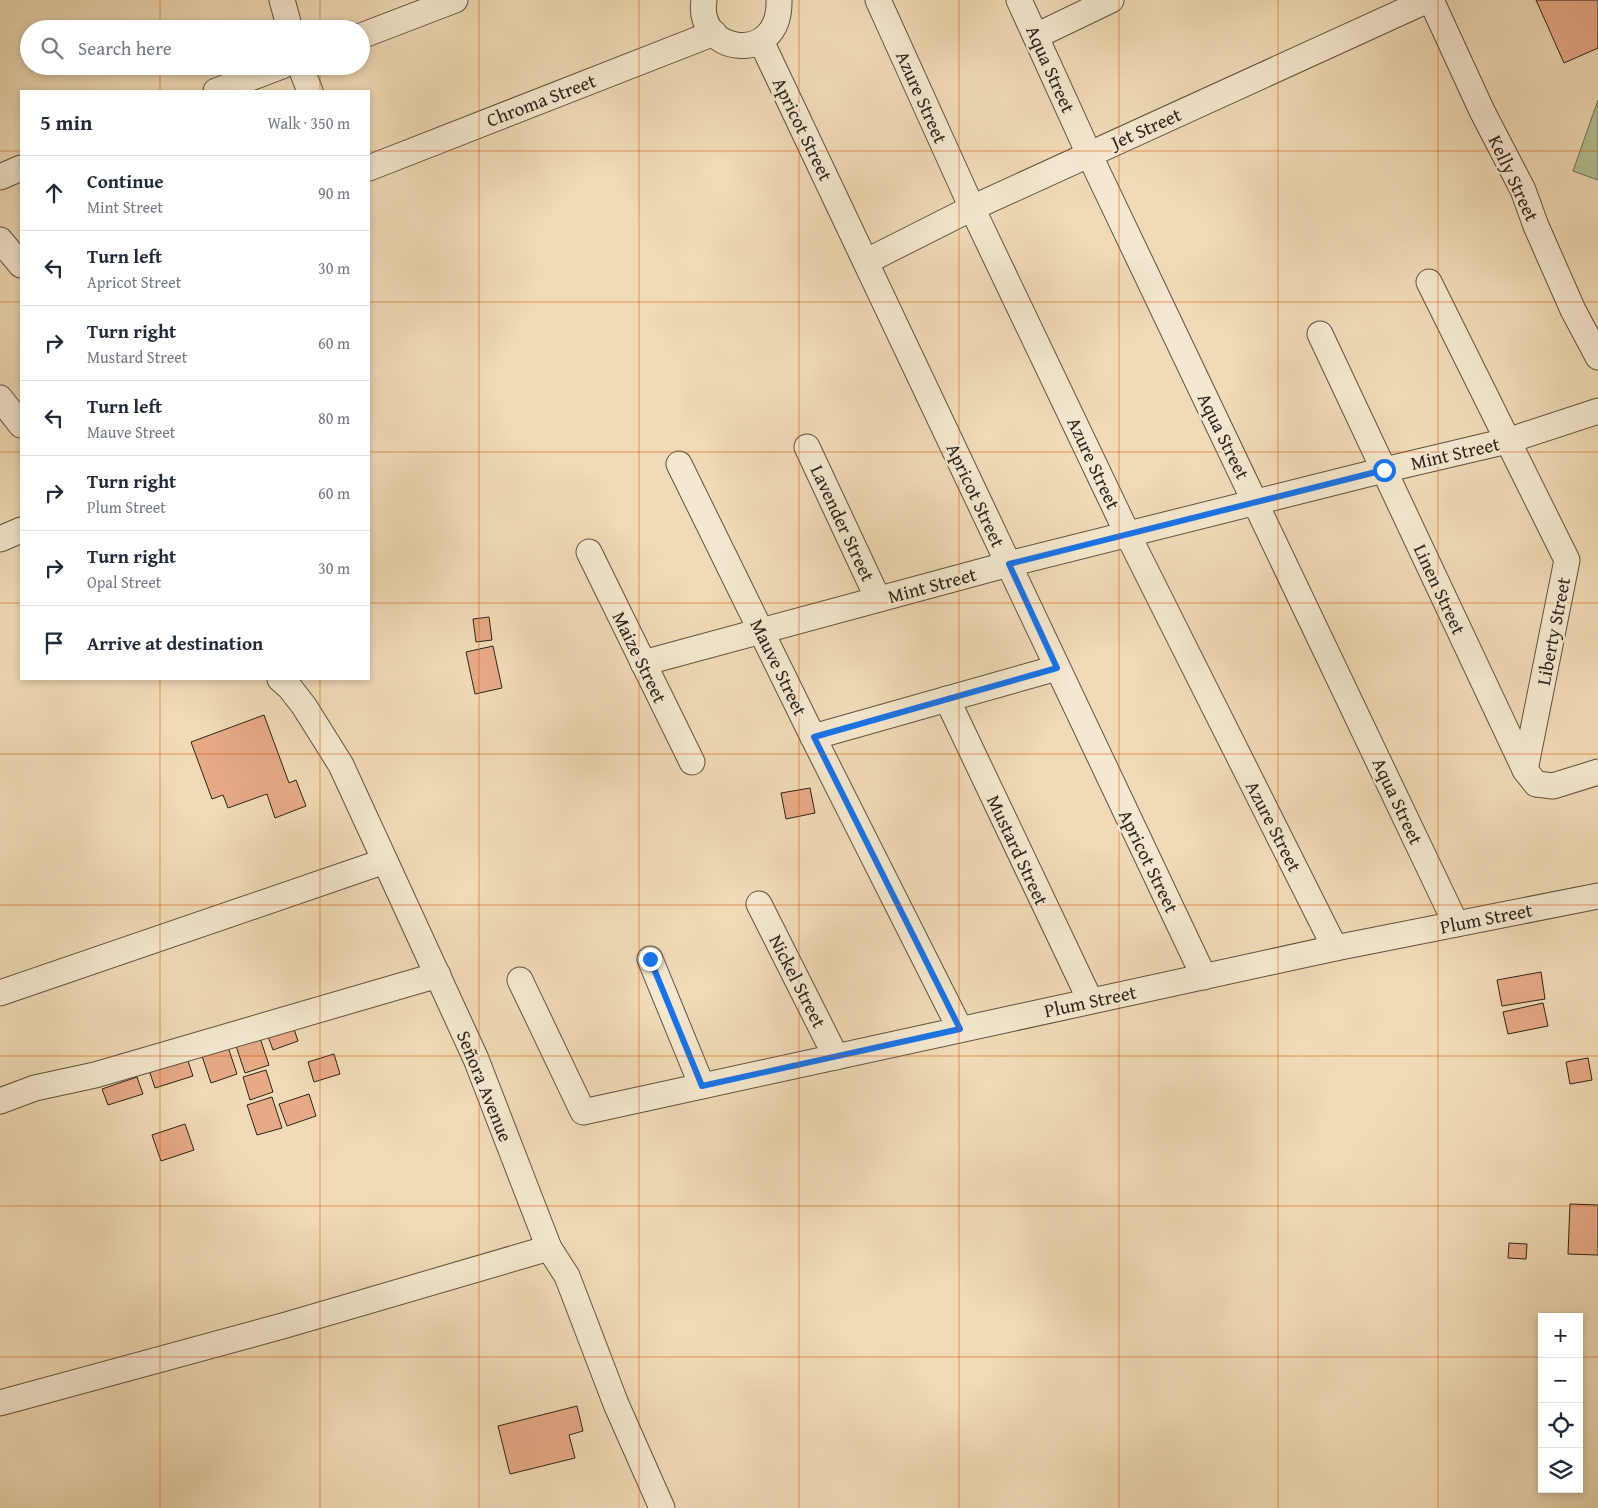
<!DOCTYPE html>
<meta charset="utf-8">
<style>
body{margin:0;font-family:"Gentium Book Plus",serif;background:#f6f6f7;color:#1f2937}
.controls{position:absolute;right:15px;bottom:15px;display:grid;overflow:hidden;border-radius:0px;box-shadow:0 2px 8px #0003}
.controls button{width:45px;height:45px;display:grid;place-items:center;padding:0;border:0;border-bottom:1px solid #e0e1e3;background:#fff;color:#1f2937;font:25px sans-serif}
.stop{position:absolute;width:15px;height:15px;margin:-11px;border:4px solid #1a73e8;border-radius:50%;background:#fff}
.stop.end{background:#1a73e8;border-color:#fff;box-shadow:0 1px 5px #0008}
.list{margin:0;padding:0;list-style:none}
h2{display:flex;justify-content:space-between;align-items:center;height:65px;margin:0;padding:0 20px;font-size:21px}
h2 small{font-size:16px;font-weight:400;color:#747a83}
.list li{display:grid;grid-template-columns:32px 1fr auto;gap:15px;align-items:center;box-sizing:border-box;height:75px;padding:0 20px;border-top:1px solid #e0e1e3}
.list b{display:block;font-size:19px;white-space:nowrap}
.list p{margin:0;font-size:16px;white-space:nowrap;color:#747a83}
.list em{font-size:16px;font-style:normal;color:#747a83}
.icon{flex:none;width:28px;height:28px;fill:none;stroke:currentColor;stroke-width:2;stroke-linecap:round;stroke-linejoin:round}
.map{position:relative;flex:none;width:1598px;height:1508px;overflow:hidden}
.search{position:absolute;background:#fff;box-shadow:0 2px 8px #0003;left:20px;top:20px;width:350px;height:55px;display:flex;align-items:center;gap:12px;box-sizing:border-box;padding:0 18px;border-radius:28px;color:#747a83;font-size:19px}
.panel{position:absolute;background:#fff;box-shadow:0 2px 8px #0003;left:20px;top:90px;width:350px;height:590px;border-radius:0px}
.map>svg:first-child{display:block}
.green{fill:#b3c193;stroke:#707256}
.building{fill:#e6aa87;stroke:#2e231a}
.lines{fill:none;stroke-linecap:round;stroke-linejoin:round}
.minor-casing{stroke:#5e5141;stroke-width:27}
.minor{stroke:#f5e8d0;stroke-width:25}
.route{stroke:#1a73e8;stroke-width:6}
.grid{fill:none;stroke:#d5540d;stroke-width:1;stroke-opacity:0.55}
.labels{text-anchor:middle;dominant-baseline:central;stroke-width:4.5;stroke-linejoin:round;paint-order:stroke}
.street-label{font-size:19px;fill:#2e231a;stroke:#f5e8d0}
</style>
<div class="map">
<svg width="1598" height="1508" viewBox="0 0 1598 1508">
<rect width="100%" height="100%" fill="#f0dbb6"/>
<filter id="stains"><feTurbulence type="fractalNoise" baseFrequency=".004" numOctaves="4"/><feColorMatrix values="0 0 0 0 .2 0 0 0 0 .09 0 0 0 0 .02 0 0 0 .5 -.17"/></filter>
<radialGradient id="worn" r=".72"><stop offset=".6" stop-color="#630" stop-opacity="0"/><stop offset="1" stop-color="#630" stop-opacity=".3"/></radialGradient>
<path class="green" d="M1598,100V180L1573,171Z"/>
<g class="building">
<path d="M1536,0H1598V48L1564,63Z"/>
<path d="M489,617L492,640L476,642L473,619Z"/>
<path d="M493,646L502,688L475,694L466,652Z"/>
<path d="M264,715L289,783L296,780L306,806L275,818L267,794L228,808L223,795L212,799L191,742Z"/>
<path d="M810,788L815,813L786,819L781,793Z"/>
<path d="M1541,972L1545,999L1502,1006L1497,980Z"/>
<path d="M1543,1003L1548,1026L1508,1034L1503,1012Z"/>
<path d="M292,1023L298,1041L273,1050L266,1031Z"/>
<path d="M259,1035L269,1065L245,1073L235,1043Z"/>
<path d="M227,1044L237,1074L211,1083L201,1053Z"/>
<path d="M334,1054L340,1074L314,1082L308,1062Z"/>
<path d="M187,1058L193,1076L155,1088L149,1070Z"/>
<path d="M1588,1058L1592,1080L1570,1084L1566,1062Z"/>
<path d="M266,1070L273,1092L250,1100L243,1077Z"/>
<path d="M137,1077L143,1094L108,1105L102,1089Z"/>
<path d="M309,1094L316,1116L287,1126L279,1104Z"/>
<path d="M272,1097L282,1128L257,1135L247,1105Z"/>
<path d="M185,1124L194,1150L161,1161L152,1135Z"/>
<path d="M1570,1204L1598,1205V1255L1568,1254Z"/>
<path d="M1509,1243L1527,1244L1526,1259L1508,1258Z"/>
<path d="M577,1406L583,1431L569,1435L575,1458L510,1474L498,1426Z"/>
</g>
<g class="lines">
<g class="minor-casing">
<g id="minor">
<path d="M282,0L290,29"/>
<path d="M704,0C695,54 781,67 779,0"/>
<path d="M878,0L972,208L1128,535L1335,948"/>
<path d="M1019,0L1089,154L1456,924"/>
<path d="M1431,0L1482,111L1523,190L1536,226L1573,310L1598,357"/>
<path d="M361,36L455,0"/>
<path d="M1036,36L1111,0"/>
<path d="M761,41L1204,977"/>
<path d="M300,66L310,91"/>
<path d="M216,91L282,66"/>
<path d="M369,168L714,33"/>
<path d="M0,177L21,168"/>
<path d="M0,240L21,265"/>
<path d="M867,261L972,208L1428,0"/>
<path d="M1429,282L1567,560L1525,770"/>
<path d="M1320,334L1525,770L1536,784L1553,786L1598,772"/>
<path d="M0,398L21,425"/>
<path d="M807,447L878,599"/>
<path d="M679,464L813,737L960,1029"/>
<path d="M0,539L21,530"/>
<path d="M589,552L692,762"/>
<path d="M643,663L1009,564L1384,470L1507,441L1598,411"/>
<path d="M280,679L290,688L304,706L341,765L476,1059L549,1248L567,1276L616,1404L662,1508"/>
<path d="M947,699L1090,1000"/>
<path d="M813,737L1057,668"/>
<path d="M759,904L836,1057"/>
<path d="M650,959L702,1086"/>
<path d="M520,980L583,1112L1335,948L1598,896"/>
<path d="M0,993L385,861"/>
<path d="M0,1101L35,1088L95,1075L438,975"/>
<path d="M0,1403L286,1325L549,1248"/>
</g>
</g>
<use href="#minor" class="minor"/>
</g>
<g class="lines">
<path class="route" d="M650,959L702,1086L960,1029L814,737L1057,668L1009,564L1384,470"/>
</g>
<path class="grid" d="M160,0V29M320,0V29M479,0V1508M639,0V1508M799,0V1508M959,0V1508M1119,0V1508M1278,0V1508M1438,0V1508M160,66V91M320,66V91M0,151H21M369,151H1598M0,302H21M369,302H1598M0,452H21M369,452H1598M0,603H21M369,603H1598M160,679V1508M320,679V1508M0,754H1598M0,905H1598M0,1056H1598M0,1206H1598M0,1357H1542M1579,1357H1598"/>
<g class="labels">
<g class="street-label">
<text transform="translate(1051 69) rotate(66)">Aqua Street</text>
<text transform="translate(922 97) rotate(66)">Azure Street</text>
<text transform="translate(541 100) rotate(-21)">Chroma Street</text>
<text transform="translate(1146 128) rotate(-24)">Jet Street</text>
<text transform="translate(803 129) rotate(64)">Apricot Street</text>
<text transform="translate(1514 178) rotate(65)">Kelly Street</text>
<text transform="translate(1224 436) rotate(64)">Aqua Street</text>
<text transform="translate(1455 453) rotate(-13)">Mint Street</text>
<text transform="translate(1094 463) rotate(65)">Azure Street</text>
<text transform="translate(976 495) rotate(65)">Apricot Street</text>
<text transform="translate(843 523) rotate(65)">Lavender Street</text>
<text transform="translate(932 585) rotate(-15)">Mint Street</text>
<text transform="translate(1440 589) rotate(65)">Linen Street</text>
<text transform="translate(1553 631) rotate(-79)">Liberty Street</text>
<text transform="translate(640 657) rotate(64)">Maize Street</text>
<text transform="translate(779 667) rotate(64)">Mauve Street</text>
<text transform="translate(1398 801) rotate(65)">Aqua Street</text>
<text transform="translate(1274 826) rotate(63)">Azure Street</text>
<text transform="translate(1018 850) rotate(65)">Mustard Street</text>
<text transform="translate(1149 861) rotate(64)">Apricot Street</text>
<text transform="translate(1486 918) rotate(-11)">Plum Street</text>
<text transform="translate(798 981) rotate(63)">Nickel Street</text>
<text transform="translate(1090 1001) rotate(-12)">Plum Street</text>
<text transform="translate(485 1086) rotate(68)">Señora Avenue</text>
</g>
</g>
<rect width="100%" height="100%" filter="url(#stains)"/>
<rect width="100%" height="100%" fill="url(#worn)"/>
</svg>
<div class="controls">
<button>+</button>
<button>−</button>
<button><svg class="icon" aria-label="locate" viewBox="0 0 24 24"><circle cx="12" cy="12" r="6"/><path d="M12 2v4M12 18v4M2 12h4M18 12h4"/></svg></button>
<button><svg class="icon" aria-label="layers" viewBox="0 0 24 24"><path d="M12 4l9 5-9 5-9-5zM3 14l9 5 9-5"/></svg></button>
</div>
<div class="stop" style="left:1384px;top:470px"></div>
<div class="stop end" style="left:650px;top:959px"></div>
<div class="search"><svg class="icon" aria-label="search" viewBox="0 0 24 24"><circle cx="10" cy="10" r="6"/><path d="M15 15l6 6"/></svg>Search here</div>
<section class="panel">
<h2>5 min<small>Walk · 350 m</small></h2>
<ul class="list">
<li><svg class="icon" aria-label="ahead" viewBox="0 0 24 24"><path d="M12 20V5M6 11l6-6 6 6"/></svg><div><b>Continue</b><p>Mint Street</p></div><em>90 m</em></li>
<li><svg class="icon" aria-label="left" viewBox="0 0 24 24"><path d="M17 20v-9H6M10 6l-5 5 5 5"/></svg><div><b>Turn left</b><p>Apricot Street</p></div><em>30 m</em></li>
<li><svg class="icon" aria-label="right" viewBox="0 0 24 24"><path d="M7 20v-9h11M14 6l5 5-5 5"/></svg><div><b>Turn right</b><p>Mustard Street</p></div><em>60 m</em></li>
<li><svg class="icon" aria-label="left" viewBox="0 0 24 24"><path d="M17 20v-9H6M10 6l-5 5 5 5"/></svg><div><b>Turn left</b><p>Mauve Street</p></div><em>80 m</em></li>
<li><svg class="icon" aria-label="right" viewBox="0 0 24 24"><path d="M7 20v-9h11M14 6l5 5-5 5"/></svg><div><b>Turn right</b><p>Plum Street</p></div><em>60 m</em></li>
<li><svg class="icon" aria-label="right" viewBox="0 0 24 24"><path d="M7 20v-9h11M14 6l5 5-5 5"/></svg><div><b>Turn right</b><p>Opal Street</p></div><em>30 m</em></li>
<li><svg class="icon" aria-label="arrive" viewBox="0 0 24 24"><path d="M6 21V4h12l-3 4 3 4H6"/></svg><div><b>Arrive at destination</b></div></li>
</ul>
</section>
</div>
